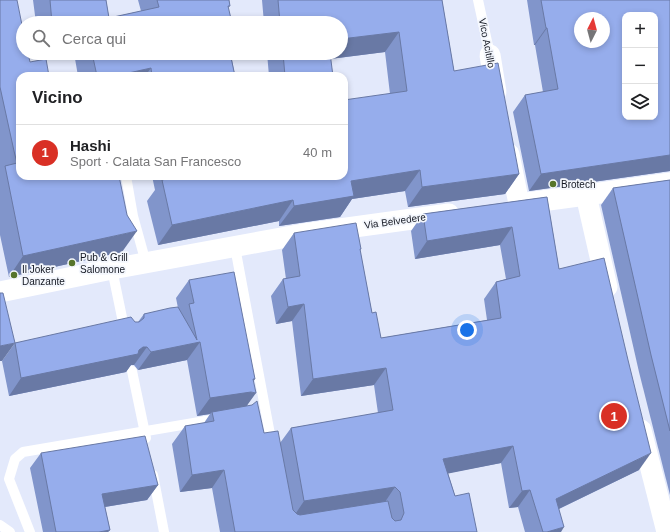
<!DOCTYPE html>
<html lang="it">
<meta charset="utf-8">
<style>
body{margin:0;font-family:Arial,sans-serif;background:#f6f6f6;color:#202124}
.controls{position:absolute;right:12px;top:12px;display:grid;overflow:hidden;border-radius:8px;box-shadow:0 2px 6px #0003}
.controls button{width:36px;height:36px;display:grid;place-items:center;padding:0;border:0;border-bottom:1px solid #e0e0e0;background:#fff;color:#202124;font:20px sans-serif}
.compass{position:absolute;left:574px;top:12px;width:36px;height:36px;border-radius:50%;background:#fff;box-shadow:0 2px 6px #0003;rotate:6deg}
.you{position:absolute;left:467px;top:330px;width:14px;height:14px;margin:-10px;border:3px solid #fff;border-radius:50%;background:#1a73e8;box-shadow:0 0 0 6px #1a73e833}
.badge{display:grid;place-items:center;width:26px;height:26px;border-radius:50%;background:#d93025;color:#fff;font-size:13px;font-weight:700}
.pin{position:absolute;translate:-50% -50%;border:2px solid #fff;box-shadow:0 1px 4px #0006}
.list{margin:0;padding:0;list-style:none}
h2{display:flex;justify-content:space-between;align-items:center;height:52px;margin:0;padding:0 16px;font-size:17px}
h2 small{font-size:13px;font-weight:400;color:#757577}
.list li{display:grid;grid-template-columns:26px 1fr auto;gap:12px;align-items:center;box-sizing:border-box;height:56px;padding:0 16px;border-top:1px solid #e0e0e0}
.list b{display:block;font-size:15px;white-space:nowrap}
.list p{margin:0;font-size:13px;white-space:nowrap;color:#757577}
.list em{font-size:13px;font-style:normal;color:#757577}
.icon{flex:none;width:22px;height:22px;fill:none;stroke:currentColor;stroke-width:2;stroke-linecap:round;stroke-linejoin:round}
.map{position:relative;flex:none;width:670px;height:532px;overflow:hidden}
.search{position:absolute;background:#fff;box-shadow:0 2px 6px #0003;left:16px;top:16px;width:332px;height:44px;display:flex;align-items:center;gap:10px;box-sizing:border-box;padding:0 14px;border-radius:22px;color:#757577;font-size:15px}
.panel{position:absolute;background:#fff;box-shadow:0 2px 6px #0003;left:16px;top:72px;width:332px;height:108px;border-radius:12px}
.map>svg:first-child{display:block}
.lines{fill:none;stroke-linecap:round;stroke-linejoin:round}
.lane{stroke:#fff;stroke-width:10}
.street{stroke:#fff;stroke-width:21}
.wall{fill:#8195cb}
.shaded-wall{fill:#6979a5}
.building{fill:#96adec;stroke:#6979a5;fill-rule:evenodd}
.poi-dot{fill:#57752b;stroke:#f4f7fd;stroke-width:1.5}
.labels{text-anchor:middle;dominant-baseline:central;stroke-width:3.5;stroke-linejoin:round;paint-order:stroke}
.street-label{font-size:10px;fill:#141822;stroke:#f4f7fd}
.poi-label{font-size:10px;fill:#141822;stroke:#f4f7fd;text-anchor:start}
</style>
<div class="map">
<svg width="670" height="532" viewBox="0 0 670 532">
<rect width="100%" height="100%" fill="#e3e9fb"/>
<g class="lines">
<g class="lane">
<path d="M478,0L490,55"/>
<path d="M126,176L133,216L146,263"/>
<path d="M235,247L272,445"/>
<path d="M112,269L125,332"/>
<path d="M132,371L146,438"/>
<path d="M153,475L164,532"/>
<path d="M0,525L10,532"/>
<path d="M30,532L9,479L15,459L23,452L217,419"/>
</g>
<g class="street">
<path d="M490,55L496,92"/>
<path d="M509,154L519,204"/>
<path d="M586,195L607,287"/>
<path d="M519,204L586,195L670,183"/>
<path d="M0,292L112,269L303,234L449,214"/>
<path d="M641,430L667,532"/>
</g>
</g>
<g class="wall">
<path d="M0,0L20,76L122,252L9,277L0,235Z"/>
<path d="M33,0H106L109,18L141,11L138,0H229L230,6L228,8L232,23H36Z"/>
<path d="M262,0H442L454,71L519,174L505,194L408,207L405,191L352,199L340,217L279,226V221L158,245L147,201L155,190L152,176H344L390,94L385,52L330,59L333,76H269L267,53H341V23H264Z"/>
<path d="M527,0H670V171L529,191L513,112L525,95L543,92L535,45H534Z"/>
<path d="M74,53H237L232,60L235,76H78Z"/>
<path d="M670,180V495L639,372L601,205L613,188Z"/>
<path d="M547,197L559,269L639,470L559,509L561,532H525L518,507L509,508L501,463L448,473L455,496L477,532H220L212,488L180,492L172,444L185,426L204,423L210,414L197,416L187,360L138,370L134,365H131L126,372L9,396L2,361L15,343L135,322H138L144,314L178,308L176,298L189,280L253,381L247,406L264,433L280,443L291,428L378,413L374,385L301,396L292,321L276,324L271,296L283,279H286L282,250L294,233L361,249L360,250L372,313L381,338L487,320L484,299L496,282L506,279L500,245L415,259L411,231L423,214Z"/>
<path d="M41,453L158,485L147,500L105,507L110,530L108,532H43L30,468Z"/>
</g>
<g class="shaded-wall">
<path d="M546,28H547L535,45H534Z"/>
<path d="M399,32L385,52L314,61L319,53H341V39Z"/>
<path d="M230,53H237L223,72Z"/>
<path d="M151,68L145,76H115Z"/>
<path d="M670,155V171L529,191L541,174Z"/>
<path d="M420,170L405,191L352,199L340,217L279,226L294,206L351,181Z"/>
<path d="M519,174L505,194L408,207L422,187Z"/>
<path d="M293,200L279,221L158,245L172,225Z"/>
<path d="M512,227L500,245L415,259L427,241Z"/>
<path d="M137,231L122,252L9,277L23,256Z"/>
<path d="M304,304L292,321L276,324L288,307Z"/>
<path d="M200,342L187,360L138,370L151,352Z"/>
<path d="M15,343L2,361H0V346Z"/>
<path d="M143,347H147L134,365H131L126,372L9,396L21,378L139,350Z"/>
<path d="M386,368L374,385L301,396L313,379Z"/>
<path d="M253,379H255L245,392H251L256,393L243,411L212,412L210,414L197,416L210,398Z"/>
<path d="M513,446L501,463L431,477L443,459Z"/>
<path d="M651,453L639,470L544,516L556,499Z"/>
<path d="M224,470L212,488L180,492L192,475Z"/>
<path d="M158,485L147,500L92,509L102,494Z"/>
<path d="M395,487L383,505L292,519L304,501Z"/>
<path d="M530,490L518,507L509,508L522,491Z"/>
<path d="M564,527L561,532H547Z"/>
<path d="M110,530L108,532H99Z"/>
</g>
<g class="building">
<path d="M0,0H17L23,30V53H28L30,62L46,59L49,76H20V176H119L127,215L137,231L23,256L5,166L17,163L14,151L0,87Z"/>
<path d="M50,0H106L109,18L159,7L157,0H229L230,6H228L232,23H52Z"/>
<path d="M278,0H442L454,71L498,63L519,174L422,187L420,170L351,181L354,196L294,206L293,200L172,225L162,180L171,178V176H344V100L407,91L399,32L341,39V23H280Z"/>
<path d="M541,0H670V155L541,174L525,95L558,89L547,28H546ZM625,15H655V117H625ZM580,18H604V42H580Z"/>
<path d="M92,53H232H230L235,76H152L151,68L115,76H97Z"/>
<path d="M283,53H330L333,76H285Z"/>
<path d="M670,180V431L651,355L613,188Z"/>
<path d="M547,197L559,269L604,258L628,360L651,453L556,499L564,527L547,532H543L530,490L522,491L513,446L443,459L455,496L469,493L477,532H235L224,470L192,475L185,426L214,421L212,412L252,405L257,401L264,433L278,431L293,510L297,514L300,515L388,501L392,518L395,521L401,520L404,513L400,492L395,487L304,501L291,428L393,410L386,368L313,379L304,304L288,307L283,279L300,276L294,233L356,223L361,249H360L372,313L376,312L381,338L501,318L496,282L520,276L512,227L427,241L423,214Z"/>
<path d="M234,272L255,379H253L256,393L251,392L210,398L200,342L151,352L147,347H143L139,350L138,354L21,378L15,343L131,317L135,322H139L144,318V314L170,308L178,307L197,340L189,304L194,303L189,280Z"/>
<path d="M0,293H3L15,343L0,346Z"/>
<path d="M145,436L158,485L102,494L110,530L99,532H56L41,453Z"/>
</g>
<g class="poi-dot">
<circle cx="553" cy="184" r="4"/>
<circle cx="72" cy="263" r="4"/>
<circle cx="14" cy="275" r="4"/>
</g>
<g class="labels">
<g class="street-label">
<text transform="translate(487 43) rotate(79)">Vico Acitillo</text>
<text transform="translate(395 221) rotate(-8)">Via Belvedere</text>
</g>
<g class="poi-label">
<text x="561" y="184">Brotech</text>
<text x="80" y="257">Pub &amp; Grill<tspan x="80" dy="12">Salomone</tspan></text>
<text x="22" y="269">Il Joker<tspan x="22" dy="12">Danzante</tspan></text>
</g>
</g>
</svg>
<div class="controls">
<button>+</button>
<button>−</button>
<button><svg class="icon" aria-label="layers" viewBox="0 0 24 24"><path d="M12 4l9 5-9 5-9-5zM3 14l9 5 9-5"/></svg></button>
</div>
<svg class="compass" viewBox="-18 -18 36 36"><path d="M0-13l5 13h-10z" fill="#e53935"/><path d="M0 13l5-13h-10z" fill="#757577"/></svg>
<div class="you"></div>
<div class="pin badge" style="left:614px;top:416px">1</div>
<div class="search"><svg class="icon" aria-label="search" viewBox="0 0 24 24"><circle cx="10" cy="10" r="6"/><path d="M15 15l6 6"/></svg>Cerca qui</div>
<section class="panel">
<h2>Vicino<small></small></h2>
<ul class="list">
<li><span class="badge">1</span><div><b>Hashi</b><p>Sport · Calata San Francesco</p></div><em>40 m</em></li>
</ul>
</section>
</div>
